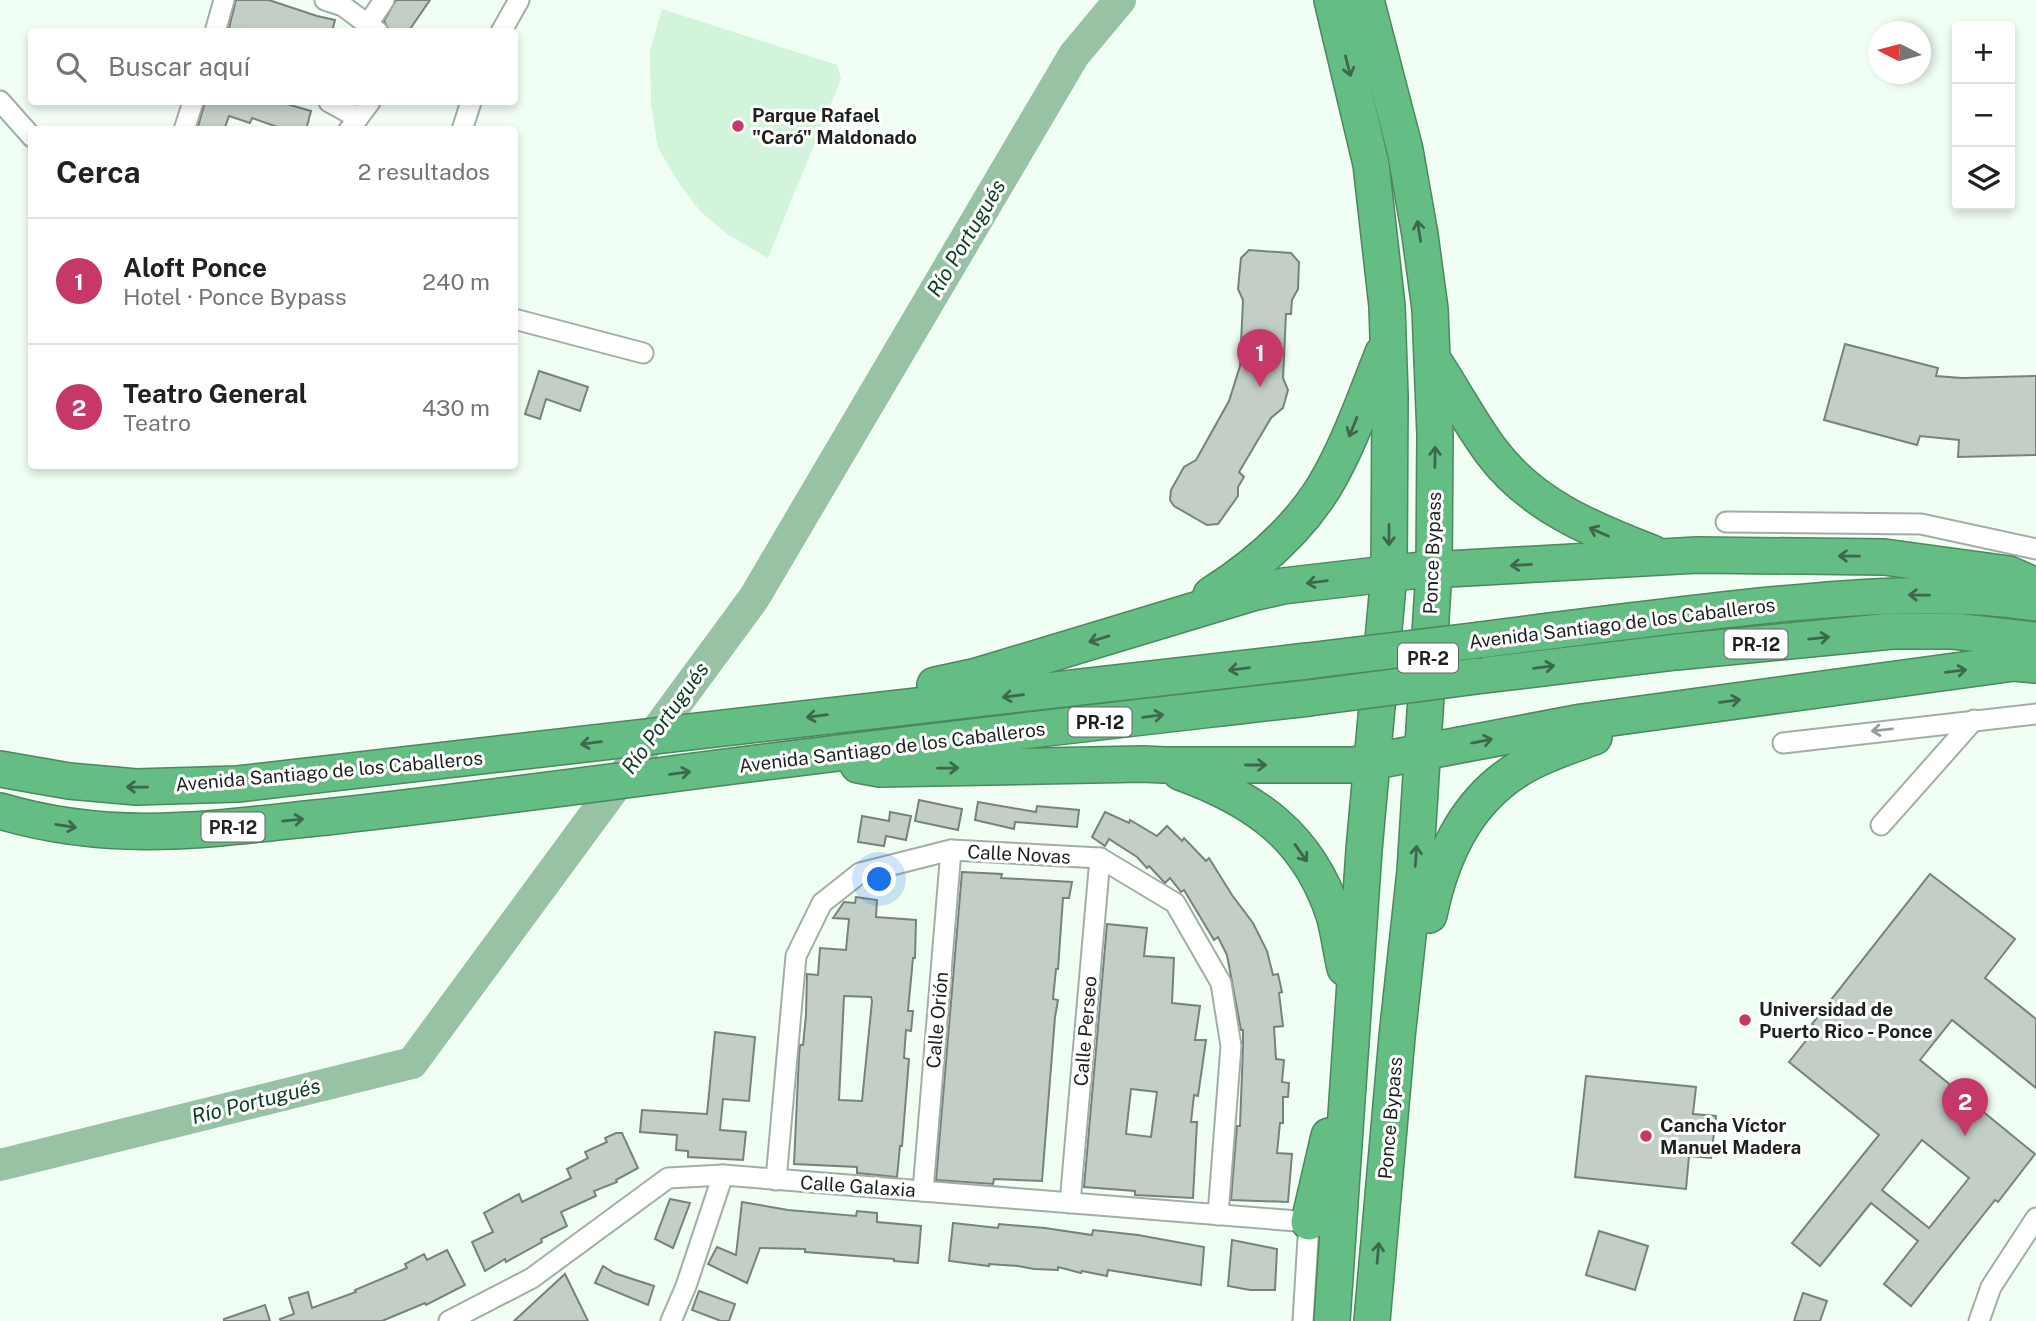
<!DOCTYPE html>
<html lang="es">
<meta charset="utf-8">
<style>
body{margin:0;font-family:"Public Sans",sans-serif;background:#f6f6f6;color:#202124}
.controls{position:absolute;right:21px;top:21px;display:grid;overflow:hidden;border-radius:7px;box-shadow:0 4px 10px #0003}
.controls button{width:63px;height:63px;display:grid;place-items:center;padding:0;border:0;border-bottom:2px solid #e0e0e0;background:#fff;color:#202124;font:35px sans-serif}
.compass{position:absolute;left:1868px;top:21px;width:63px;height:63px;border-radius:50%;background:#fff;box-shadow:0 4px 10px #0003;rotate:276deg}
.you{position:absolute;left:880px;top:880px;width:24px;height:24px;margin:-18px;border:5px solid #fff;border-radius:50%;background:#1a73e8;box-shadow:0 0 0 10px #1a73e833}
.badge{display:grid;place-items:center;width:46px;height:46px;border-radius:50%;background:#c53869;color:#fff;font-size:23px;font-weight:700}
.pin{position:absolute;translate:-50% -58px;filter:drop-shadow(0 2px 4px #0008)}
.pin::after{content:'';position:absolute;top:37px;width:24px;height:21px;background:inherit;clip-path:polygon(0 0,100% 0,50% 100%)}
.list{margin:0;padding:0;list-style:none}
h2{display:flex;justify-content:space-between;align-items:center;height:91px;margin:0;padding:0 28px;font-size:30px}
h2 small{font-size:23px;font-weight:400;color:#757577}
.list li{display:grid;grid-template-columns:46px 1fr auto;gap:21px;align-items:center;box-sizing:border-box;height:126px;padding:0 28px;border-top:2px solid #e0e0e0}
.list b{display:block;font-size:26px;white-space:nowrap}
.list p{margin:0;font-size:23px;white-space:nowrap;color:#757577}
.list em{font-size:23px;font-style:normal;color:#757577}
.icon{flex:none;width:38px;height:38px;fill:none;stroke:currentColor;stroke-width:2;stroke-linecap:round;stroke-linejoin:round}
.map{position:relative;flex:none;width:2036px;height:1321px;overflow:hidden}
.search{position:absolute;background:#fff;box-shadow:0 4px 10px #0003;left:28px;top:28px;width:490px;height:77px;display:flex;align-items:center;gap:18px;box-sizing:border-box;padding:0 24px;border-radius:7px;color:#757577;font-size:26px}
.panel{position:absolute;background:#fff;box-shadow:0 4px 10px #0003;left:28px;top:126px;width:490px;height:343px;border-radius:7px}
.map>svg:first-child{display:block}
.green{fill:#d1f4db}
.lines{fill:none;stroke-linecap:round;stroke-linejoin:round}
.river{stroke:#97c2a4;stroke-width:32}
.building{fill:#c3cfc6;stroke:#77837a;stroke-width:2;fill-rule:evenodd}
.street-casing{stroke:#a2aea5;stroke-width:23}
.highway-casing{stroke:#4c8760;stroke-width:38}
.street{stroke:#fff;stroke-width:19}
.highway{stroke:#64bd83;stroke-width:35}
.highway-bridge-casing{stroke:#4c8760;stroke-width:38;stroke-linecap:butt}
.highway-bridge{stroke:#64bd83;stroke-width:35}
.oneway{stroke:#3e684c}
.oneway2{stroke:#9a9c9a}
.poi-dot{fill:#c53869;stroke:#fff;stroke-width:2.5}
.labels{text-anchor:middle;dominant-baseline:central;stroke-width:6;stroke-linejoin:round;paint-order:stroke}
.shield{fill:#fff;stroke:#626462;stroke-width:2}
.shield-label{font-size:18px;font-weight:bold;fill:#1e221f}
.poi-label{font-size:19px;font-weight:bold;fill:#1e221f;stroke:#fff;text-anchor:start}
.street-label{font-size:19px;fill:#1e221f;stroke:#fff}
.water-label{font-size:21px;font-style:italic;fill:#083d20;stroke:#fff}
</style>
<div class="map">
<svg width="2036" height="1321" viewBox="0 0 2036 1321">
<rect width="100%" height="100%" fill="#f1fef4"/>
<path class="green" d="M662,9L837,65L841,79L768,258L727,234L701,212L680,185L658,148L651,104L650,51Z"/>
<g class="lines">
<path class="river" d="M0,1165L412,1063L754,598L1074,55L1120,0"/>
</g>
<g class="building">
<path d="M236,0H269L317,16L335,20L332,32H228Z"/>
<path d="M396,0H430L408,32H390L384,21Z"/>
<path d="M205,102H280L311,111L306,130H286L252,118L250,123L229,116L224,130H197Z"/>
<path d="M1249,250L1291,253L1299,262L1298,289L1292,300L1291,314H1286L1283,378L1288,390L1283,408L1271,418L1239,472L1244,477L1238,487V496L1218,524L1207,525L1174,506L1170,500L1171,490L1184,467L1196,460L1229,401L1240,366L1243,300L1238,289L1241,258Z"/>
<path d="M1845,344L1938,368L1936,376L1962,378L2036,376V455L1958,457L1959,440L1920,436L1917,445L1824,420Z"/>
<path d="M539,371L588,387L580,411L546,399L540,419L525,414Z"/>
<path d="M919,800L962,809L958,830L915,821Z"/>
<path d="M978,802L1036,812L1037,806L1079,810L1077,827L1015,822L1014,829L975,820Z"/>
<path d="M890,812L911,816L906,840L886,836L884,846L858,842L862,816L889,821Z"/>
<path d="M1105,812L1129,823L1130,820L1157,836L1167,826L1182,841L1184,838L1206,861L1209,858L1232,895L1253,923L1267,951L1273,975L1278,974L1282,992L1279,993L1283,1026L1274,1027L1276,1059L1284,1060L1282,1082L1289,1083L1288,1097H1283V1123H1280L1277,1153L1292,1154L1288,1202L1231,1200L1237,1126H1240L1243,1047V1030H1241L1227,955L1218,937L1214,940L1184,890L1181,892L1170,878L1165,883L1149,866L1147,868L1137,857L1109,839L1105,846L1092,837Z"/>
<path d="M962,872L1002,874L1001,878L1072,882L1069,898H1063L1058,969H1056L1053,999L1058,1000L1055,1017L1042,1181L994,1179L993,1184L936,1180Z"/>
<path d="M1930,874L2015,939L1985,978L2036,1019V1088L1952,1020L1920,1060L2035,1154L1998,1202L1995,1200L1911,1306L1884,1284L1918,1241L1871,1203L1820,1266L1792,1243L1879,1135L1789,1062L1816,1028L1812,1024ZM1922,1140L1969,1178L1929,1228L1882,1190Z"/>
<path d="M856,897L877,900L876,917L916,920L915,958H913L908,1011H913L911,1031L906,1030L904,1058L909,1059L902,1146H900L897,1177L857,1173V1167L794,1164L799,1055L800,1045H803L806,1015L807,974L818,975L820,948L846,950L849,919L833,918L844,902L855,903ZM844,996L871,997L872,1001L862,1101L839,1100Z"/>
<path d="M1107,924L1147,928L1144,956L1174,958L1172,1003L1200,1006L1195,1040H1206L1198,1096L1194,1095L1191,1122H1197L1193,1198L1135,1195V1191L1084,1187ZM1131,1089L1157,1092L1151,1137L1126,1134Z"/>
<path d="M715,1032L755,1037L749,1101L723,1099L720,1130L746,1132L743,1160L688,1157V1151L676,1150L677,1135L640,1132L642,1110L707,1114Z"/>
<path d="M1586,1076L1696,1087L1693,1114L1716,1116L1711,1158L1689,1156L1686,1189L1575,1177Z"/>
<path d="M616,1133H622L638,1168L616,1180L617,1182L594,1191L596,1196L561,1212L567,1226L541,1239L542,1242L506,1262L505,1259L485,1271L472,1242L493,1232L484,1213L519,1194L522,1202L571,1178L567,1169L588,1158L585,1152L607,1142L605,1138Z"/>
<path d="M670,1199L690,1203L673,1248L655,1239Z"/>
<path d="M742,1202L788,1210L856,1216L857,1211L877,1213V1222L921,1226L918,1263L894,1261V1259L805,1252V1249L760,1248L747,1283L708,1264L717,1247L736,1255Z"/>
<path d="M953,1223L998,1228L999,1224L1045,1228L1092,1235L1093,1230L1138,1235L1204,1247L1201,1285L1108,1270L1107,1276L1082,1271L1081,1273L1058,1267V1270L1034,1269L1018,1266L989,1264V1266L949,1261Z"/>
<path d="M1599,1231L1648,1246L1635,1290L1586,1275Z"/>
<path d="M1232,1240L1277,1249L1275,1290H1250L1228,1286Z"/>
<path d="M447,1250L465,1285L426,1305L425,1303L382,1321H281L280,1319L294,1314L289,1298L308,1292L312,1308L356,1292L355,1290L407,1268L405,1264L424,1254L427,1260Z"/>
<path d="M603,1266L614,1273L654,1286L648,1305L595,1283Z"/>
<path d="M565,1274L588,1321H514Z"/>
<path d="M699,1291L735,1304L729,1321H721L692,1310Z"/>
<path d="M1803,1293L1827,1301L1820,1321H1794Z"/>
<path d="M265,1305L270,1321H224V1319Z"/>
</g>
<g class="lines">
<g class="street-casing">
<g id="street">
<path d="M325,0L343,6L378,32"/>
<path d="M368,24L384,0"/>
<path d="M215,32L224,0"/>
<path d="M501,32L519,0"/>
<path d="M0,101L32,137"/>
<path d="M329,102L358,118"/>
<path d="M184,130L193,102"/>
<path d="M349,130L370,102"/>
<path d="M462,130L471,102"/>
<path d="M514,319L643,353"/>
<path d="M1726,522L1921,524L2036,549"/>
<path d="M1783,743L2036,714"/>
<path d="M1881,825L1974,720"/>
<path d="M776,1180L796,956L822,903L860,873L951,850L1100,858L1175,903L1221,983L1231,1046L1218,1215"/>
<path d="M923,1191L951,850"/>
<path d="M1070,1203L1100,858"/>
<path d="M449,1321L532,1278L668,1178L723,1175L1309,1222L1303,1321"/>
<path d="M671,1321L686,1286L723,1175"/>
<path d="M1979,1321L1991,1287L2036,1218"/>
</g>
</g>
<g class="highway-casing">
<g id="highway">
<path d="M1332,0L1371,164L1387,306L1390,396L1389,574L1364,850L1332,1321"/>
<path d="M1366,0L1405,150L1420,235L1430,309L1435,435L1434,570L1415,871L1397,1037L1372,1321"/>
<path d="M1433,360C1453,390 1470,423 1491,451C1531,505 1592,530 1652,553"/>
<path d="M1211,595C1255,567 1296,532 1324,487C1349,445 1365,398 1383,353"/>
<path d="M1480,640C1573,628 1667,616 1760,606C1852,597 1944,589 2036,603"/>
<path d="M1477,676L1676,652L1892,631H1953L2036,640"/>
<path d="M935,685L977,676L1252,593L1283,586L1412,571L1697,555L1884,557L2009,574L2036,586"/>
<path d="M858,765L880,769L1143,764L1164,765H1354L1582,722L2014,663L2036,665"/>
<path d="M0,769L69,781L136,787L238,784L1307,661"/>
<path d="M1180,772C1255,799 1308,836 1334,915C1339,932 1341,951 1345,968"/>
<path d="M0,811C118,846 216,828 335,816C443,804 550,790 657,776C874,747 1091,723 1309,698"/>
<path d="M1429,915C1442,852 1469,795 1529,763C1550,752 1572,745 1594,737"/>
<path d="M1309,1222L1329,1136"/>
</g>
</g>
<use href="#street" class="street"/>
<use href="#highway" class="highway"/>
<g class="highway-bridge-casing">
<g id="highway-bridge">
<path d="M1307,661L1480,640"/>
<path d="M1309,698L1477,676"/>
</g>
</g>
<use href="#highway-bridge" class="highway-bridge"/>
</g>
<defs><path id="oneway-shaft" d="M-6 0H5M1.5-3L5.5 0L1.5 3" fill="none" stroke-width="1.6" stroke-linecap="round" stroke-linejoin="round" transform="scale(1.75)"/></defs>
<g class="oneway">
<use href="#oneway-shaft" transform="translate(1348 66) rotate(76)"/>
<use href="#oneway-shaft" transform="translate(1419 231) rotate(-99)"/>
<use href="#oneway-shaft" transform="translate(1353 427) rotate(112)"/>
<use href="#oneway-shaft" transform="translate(1435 457) rotate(-89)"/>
<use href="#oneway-shaft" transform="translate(1599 532) rotate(-156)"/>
<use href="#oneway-shaft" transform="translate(1389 535) rotate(90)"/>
<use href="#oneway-shaft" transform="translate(1849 556) rotate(-179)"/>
<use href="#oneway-shaft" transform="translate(1521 565) rotate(177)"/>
<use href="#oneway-shaft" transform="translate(1317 582) rotate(173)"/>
<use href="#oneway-shaft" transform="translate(1919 595) rotate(-179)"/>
<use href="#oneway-shaft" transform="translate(1819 638) rotate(-6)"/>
<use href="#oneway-shaft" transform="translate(1099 639) rotate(163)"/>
<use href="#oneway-shaft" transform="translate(1544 667) rotate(-8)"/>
<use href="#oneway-shaft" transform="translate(1239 669) rotate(173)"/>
<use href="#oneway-shaft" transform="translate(1956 671) rotate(-7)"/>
<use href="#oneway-shaft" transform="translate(1013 696) rotate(173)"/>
<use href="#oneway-shaft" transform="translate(1730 701) rotate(-8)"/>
<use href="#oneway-shaft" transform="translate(817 716) rotate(173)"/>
<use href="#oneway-shaft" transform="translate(1153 716) rotate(-7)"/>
<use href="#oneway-shaft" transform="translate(1482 741) rotate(-11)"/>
<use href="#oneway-shaft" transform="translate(591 743) rotate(173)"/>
<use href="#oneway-shaft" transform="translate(1256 765)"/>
<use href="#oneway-shaft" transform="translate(948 768) rotate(-1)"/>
<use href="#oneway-shaft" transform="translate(680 773) rotate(-8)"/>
<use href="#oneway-shaft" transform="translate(137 787) rotate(-179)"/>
<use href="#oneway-shaft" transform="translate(293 820) rotate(-6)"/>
<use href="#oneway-shaft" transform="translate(66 826) rotate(9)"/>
<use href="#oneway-shaft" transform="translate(1301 853) rotate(55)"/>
<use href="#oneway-shaft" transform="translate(1416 856) rotate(-86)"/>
<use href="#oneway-shaft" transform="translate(1378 1253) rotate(-85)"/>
</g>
<use class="oneway2" href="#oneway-shaft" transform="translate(1882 730) rotate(174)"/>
<g class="poi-dot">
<circle cx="738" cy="126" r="7"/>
<circle cx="1745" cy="1020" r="7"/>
<circle cx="1646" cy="1136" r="7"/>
</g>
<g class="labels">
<g class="shield">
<rect x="1724.5" y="629.5" width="63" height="29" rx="5"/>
<rect x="1398" y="643.5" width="60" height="29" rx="5"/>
<rect x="1068.5" y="707.5" width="63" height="29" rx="5"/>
<rect x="201.5" y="812.5" width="63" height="29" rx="5"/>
</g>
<g class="shield-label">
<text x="1756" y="644">PR-12</text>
<text x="1428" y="658">PR-2</text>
<text x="1100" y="722">PR-12</text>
<text x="233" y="827">PR-12</text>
</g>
<g class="poi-label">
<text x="752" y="115">Parque Rafael<tspan x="752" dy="22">"Caró" Maldonado</tspan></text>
<text x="1759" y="1009">Universidad de<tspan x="1759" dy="22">Puerto Rico - Ponce</tspan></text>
<text x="1660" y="1125">Cancha Víctor<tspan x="1660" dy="22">Manuel Madera</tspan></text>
</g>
<g class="street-label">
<text transform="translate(1432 553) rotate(-88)">Ponce Bypass</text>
<text transform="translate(1622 623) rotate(-7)">Avenida Santiago de los Caballeros</text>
<text transform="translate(892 747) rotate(-7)">Avenida Santiago de los Caballeros</text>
<text transform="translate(329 771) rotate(-5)">Avenida Santiago de los Caballeros</text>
<text transform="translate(1019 854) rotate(3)">Calle Novas</text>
<text transform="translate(937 1020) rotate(-85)">Calle Orión</text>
<text transform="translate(1085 1031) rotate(-85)">Calle Perseo</text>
<text transform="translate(1390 1118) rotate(-85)">Ponce Bypass</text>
<text transform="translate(858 1186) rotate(4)">Calle Galaxia</text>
</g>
<g class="water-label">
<text transform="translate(966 238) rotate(-59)">Río Portugués</text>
<text transform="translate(665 718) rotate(-54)">Río Portugués</text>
<text transform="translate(256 1101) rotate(-14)">Río Portugués</text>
</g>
</g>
</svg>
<div class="controls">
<button>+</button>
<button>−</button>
<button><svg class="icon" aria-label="layers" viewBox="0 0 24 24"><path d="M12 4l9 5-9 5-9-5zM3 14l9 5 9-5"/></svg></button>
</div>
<svg class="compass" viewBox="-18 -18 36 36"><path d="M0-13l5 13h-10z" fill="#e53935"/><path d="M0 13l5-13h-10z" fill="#757577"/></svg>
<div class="you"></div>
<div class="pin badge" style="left:1260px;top:387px">1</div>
<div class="pin badge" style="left:1965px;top:1136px">2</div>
<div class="search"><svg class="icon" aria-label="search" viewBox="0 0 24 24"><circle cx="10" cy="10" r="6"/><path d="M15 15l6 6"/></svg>Buscar aquí</div>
<section class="panel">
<h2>Cerca<small>2 resultados</small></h2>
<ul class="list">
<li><span class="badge">1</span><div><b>Aloft Ponce</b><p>Hotel · Ponce Bypass</p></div><em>240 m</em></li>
<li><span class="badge">2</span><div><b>Teatro General</b><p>Teatro</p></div><em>430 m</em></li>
</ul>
</section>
</div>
